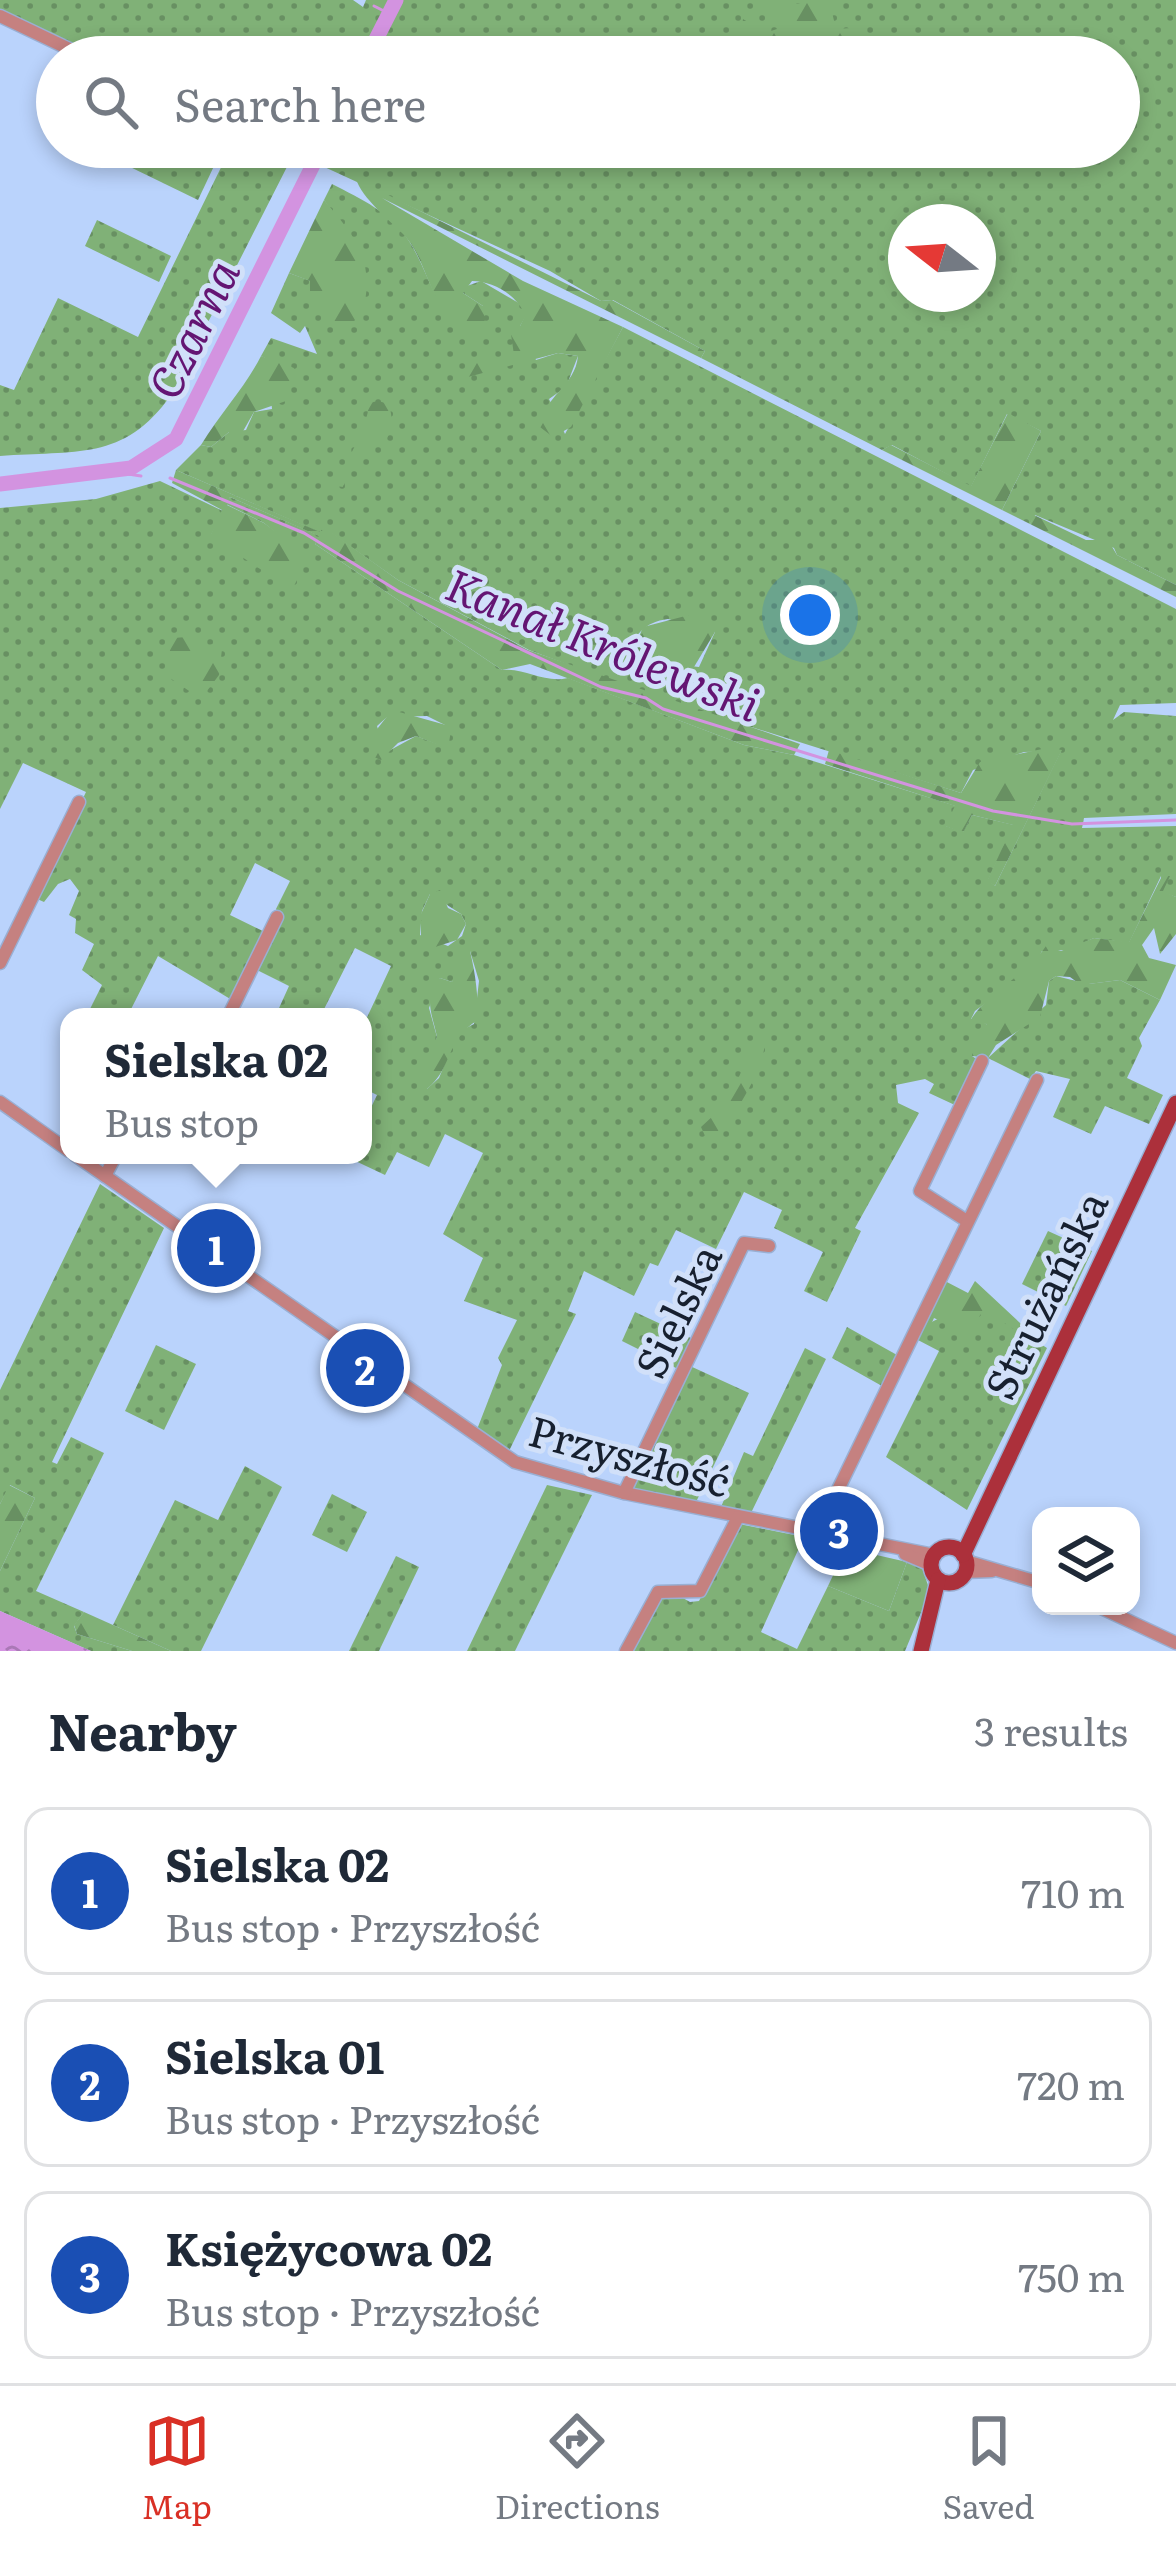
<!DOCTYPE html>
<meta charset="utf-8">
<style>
body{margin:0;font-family:Literata,serif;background:#f6f6f7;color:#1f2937}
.controls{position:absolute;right:36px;bottom:36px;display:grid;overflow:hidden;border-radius:24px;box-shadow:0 6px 18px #0003}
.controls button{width:108px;height:108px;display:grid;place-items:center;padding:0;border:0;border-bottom:3px solid #e0e1e3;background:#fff;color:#1f2937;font:60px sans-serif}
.compass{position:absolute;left:888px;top:204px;width:108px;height:108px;border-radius:50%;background:#fff;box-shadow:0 6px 18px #0003;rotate:287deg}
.you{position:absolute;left:810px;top:615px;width:42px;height:42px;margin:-30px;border:9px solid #fff;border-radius:50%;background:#1a73e8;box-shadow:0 0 0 18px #1a73e833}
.badge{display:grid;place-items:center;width:78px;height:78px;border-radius:50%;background:#d93025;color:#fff;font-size:39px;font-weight:700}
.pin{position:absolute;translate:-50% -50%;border:6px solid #fff;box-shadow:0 3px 12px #0006}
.popup{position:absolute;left:60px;top:1008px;width:312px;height:156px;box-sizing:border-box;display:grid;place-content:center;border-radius:24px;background:#fff;filter:drop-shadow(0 3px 9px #0005);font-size:39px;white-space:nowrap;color:#747a83}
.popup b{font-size:45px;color:#1f2937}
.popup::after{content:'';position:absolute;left:50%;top:100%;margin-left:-24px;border:24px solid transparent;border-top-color:#fff}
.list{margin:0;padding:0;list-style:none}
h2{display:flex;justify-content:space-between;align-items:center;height:156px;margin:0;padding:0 48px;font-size:51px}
h2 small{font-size:39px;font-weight:400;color:#747a83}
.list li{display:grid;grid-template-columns:78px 1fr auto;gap:36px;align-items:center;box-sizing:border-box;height:168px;margin:0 24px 24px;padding:0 24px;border:3px solid #e0e1e3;border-radius:24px}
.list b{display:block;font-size:45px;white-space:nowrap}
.list p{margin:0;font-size:39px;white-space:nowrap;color:#747a83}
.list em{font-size:39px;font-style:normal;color:#747a83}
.icon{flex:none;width:66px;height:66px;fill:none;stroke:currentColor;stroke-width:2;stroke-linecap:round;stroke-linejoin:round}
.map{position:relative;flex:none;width:1176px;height:1651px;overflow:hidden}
.search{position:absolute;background:#fff;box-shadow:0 6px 18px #0003;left:36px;right:36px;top:36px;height:132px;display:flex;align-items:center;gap:30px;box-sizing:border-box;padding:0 42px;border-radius:66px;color:#747a83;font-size:45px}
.sheet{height:732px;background:#fff}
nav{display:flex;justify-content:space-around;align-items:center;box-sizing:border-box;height:168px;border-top:3px solid #e0e1e3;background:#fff;font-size:33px;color:#747a83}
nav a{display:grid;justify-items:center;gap:6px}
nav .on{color:#d93025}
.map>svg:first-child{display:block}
.grass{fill:url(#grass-dots);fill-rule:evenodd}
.forest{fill:url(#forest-firs)}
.park{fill:#80b177}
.water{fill:url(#water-ripples)}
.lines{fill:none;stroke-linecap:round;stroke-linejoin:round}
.stream{stroke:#d393e0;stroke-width:3}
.river{stroke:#d393e0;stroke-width:15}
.minor-casing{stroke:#99afd3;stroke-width:15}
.major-casing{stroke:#99afd3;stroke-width:18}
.minor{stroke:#c58180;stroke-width:12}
.major{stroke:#ac303b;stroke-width:15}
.labels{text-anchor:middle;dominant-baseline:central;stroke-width:10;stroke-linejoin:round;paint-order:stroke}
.street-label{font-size:42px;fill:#17202f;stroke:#d1e0f9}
.water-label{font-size:45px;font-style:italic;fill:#641573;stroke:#d1e0f9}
</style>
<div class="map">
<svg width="1176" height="1651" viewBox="0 0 1176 1651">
<defs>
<pattern id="grass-dots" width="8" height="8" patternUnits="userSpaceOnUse" patternTransform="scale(3)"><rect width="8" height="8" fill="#80b177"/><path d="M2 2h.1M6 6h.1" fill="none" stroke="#689062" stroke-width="1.8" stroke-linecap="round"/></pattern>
<pattern id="forest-firs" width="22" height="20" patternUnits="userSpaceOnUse" patternTransform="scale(3)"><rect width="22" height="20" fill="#80b177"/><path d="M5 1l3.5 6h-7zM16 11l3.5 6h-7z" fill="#689062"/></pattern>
<pattern id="water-ripples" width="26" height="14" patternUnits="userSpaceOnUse" patternTransform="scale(3)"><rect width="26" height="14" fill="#d393e0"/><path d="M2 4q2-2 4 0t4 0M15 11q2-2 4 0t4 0" fill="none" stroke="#aa78b6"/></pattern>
</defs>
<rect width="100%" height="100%" fill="#bad3fc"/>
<g class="grass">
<path d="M0,0H353L363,7L366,0H1176V585L1117,555L1114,548L1035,515L1030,524L1002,510L1041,431L1007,414L971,487L892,445L882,450L701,358L705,351L613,300L601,301L550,271L281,147H1119V57H98L0,10ZM906,222H978V294H906Z"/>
<path d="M134,147H223L198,200L126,165Z"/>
<path d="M231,147H260L290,161L171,395C124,462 75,450 0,456V385L14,390L58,298L138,337Z"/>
<path d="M332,184C361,199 392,213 409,241C426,267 430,294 452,318L483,306L463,293L464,287L481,281L522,305L526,316L520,326L536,360L558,353L578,356L566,387L549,399L565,434L623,327L1176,609V703L1120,705L1113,720L1124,712L1176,716V814L1084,818L1082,828L1176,826V897L1162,892L1161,876L1129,943L1094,938L1068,950L1042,951L1034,967L975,1011L971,1019L987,1024L972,1056L978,1060L957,1106L929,1093L934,1084L925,1079L896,1085L898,1103L919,1113L855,1228L861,1231L827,1302L804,1291L823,1252L774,1228L782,1210L744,1192L716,1249L676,1230L658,1266L650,1263L634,1296L584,1271L568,1311L576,1314L509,1451L476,1432L502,1365L498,1358L517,1320L464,1301L483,1258L443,1234L483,1153L445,1134L429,1167L397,1152L385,1175L347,1157L363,1155V1124L377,1095L363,1088V1026L391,966L355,948L320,1017H275L289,986L255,969L280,917L276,909L290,881L255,863L230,915L265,932L232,1000L158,956L127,1017L88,1013L102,985L82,970L94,944L75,933L76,919L69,915L79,891L70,879L58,884L44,902L35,898L86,792L23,763L0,809V508L96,499L160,481L223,511L211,535L291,545L264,523L226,504L230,497L320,536L315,544L502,670C526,668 545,684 568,678L744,745L794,755L956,806L946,826L963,832L972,815L1014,825L988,880L995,886L1061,751L1024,752L973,770L961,793L647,694L529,650L398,580L324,528L321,533L176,470L201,445L211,447L229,432L246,430L254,412L272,409L267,359L261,356L271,338L317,354L305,326L300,333L271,313L289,273L311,281L359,250L324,200ZM668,619L715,632L699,667L631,659C631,635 645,622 668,619ZM427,716L445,725L443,746L416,736L385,753L377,726L387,717ZM430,894L461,914L466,924L462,936L448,946L420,935L422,911ZM470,951L479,981L474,1024L458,1032L439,1078L427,1089L437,1037L429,1008L440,978L452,982Z"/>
<path d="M97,220L171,256L159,282L85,246Z"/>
<path d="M1056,976L1088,984L1120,980L1160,1000L1139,1038L1142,1046L1127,1078L1163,1095L1149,1124L1105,1106L1091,1134L1053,1117L1070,1079L1036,1071L1030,1079L988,1058L1046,1005L1049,981Z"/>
<path d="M100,1184L164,1228L52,1462L57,1464L71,1437L104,1453L36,1591L84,1612L74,1626L77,1634L132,1651H91L0,1611V1571L35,1498L10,1485L0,1504V1390Z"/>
<path d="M1048,1231L1092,1251L1066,1306L1022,1284Z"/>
<path d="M984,1309L1047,1348L967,1510L886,1457L939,1351L916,1339C931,1313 956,1314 984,1309Z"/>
<path d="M635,1312L693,1339L678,1369L622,1341Z"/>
<path d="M847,1327L897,1355L882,1386L832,1358Z"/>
<path d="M156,1345L196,1364L164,1430L125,1411Z"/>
<path d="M805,1348L826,1359L751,1513L721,1507L744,1452L753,1456Z"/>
<path d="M690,1366L749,1393L696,1502L633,1489Z"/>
<path d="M245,1466L282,1487L201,1651H171L113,1625L175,1500L218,1520Z"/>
<path d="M547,1485L592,1495L515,1651H467Z"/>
<path d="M332,1494L367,1512L347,1552L312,1535Z"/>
<path d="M739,1524L804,1537L761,1632L797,1649L828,1586L889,1611L907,1562L922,1568L930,1591L905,1651H630L659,1595L674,1593L690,1602L699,1601Z"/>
<path d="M396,1556L419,1567L379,1651H349Z"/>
</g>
<g class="forest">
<path d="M763,0L795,4L822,0L831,8L836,29L852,28L850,57L761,56L742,26L743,19L765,33L780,28Z"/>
<path d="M356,179L601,301L612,300L705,351L701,358L382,198L523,281L623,327L571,427L553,437L540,427C544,395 575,387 578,356L558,353L464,378L463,370L480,360L514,355L510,327L520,326L525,316C519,296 493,281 472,281L463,293L483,306L486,333L473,337C429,315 430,263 404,235C389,220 362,198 356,179Z"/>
<path d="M324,200C358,239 377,266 361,317L341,328L319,314L323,302L310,294V281L289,273Z"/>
<path d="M261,356L294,368L286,401L254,412L242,433L229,432L211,447L201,445C221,412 244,389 261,356Z"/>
<path d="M378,401L389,404C393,420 394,433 381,445L364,443L343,487L336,486C346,458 367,432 369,403Z"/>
<path d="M1008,413L1041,431L1002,510L882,450L891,445L971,486Z"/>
<path d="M176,470L320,532L324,527L398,580L528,650L800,744L794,755L744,745L530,664L502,670L315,544L319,536L230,497L227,505L264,523L309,556L292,590L210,536L222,510L172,483Z"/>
<path d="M1034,515L1086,540H1108L1117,555L1176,585V597L1030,524Z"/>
<path d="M697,613L708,614L715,632L691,672L630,659L643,627Z"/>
<path d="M187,637L197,646L216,644L222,649L219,675L201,699L164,674L173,638Z"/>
<path d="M392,710L446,725L451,730L448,749L416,736L398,743L381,760L374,757L367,742Z"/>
<path d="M1047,748L1062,750L995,886L987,881L1013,825L972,815L963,833L945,826L955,806L825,764L829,750L961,793L980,762Z"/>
<path d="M1162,876H1170L1163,891L1176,897V934L1160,954L1154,928L1142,945L1149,958L1176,965L1160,1000L1120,980L1081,985L1070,977L1056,976L1049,981L1040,1017L996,1045L988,1058L972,1056L973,1040L987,1024L969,1023C982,996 1026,976 1046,946L1061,951L1094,938L1129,942Z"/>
<path d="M440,890L448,908L461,914L466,924L457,940L432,948L421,941V914L430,894Z"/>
<path d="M463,947L470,951C476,976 478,996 478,1020C445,1040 453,1068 427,1089L420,1078L437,1037C433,1016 422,997 440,978L452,982Z"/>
<path d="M765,1038C768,1061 729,1135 706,1138L701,1127L728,1102L755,1040Z"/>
<path d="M943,1280L968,1293L975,1281L1034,1336L1029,1339L984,1310L967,1333L934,1318L928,1331L920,1330Z"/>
<path d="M9,1485L35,1498L0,1571V1504Z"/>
<path d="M84,1612L171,1651H132L77,1634L74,1625Z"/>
</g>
<path class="park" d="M846,1548L907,1562L889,1611L828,1586Z"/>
<path class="water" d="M0,1611L91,1651H0Z"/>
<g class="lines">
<g class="stream">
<path d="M374,6L388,13"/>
<path d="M115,472L141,476"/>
<path d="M170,478L304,533L398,591L601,687L646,698L663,709L993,811L1072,824L1176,820"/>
</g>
<g class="river">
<path d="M367,57L396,0"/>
<path d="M0,484L131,468L176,439L322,147"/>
</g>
<g class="minor-casing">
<g id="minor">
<path d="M0,16L86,57"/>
<path d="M274,147L298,159"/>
<path d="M0,963L79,802"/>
<path d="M228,1017L277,917"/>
<path d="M0,1102L69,1151"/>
<path d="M75,1155L515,1462L624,1493L934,1555"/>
<path d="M105,1176L116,1155"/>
<path d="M967,1221L920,1191L982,1061"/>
<path d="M624,1493L744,1243L769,1246"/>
<path d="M817,1533L1037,1080"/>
<path d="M905,1554L931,1565"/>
<path d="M966,1561L1041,1583"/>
<path d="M965,1572L992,1571"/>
<path d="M1097,1606L1176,1643"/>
<path d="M626,1651L658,1592L700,1591L738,1517"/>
</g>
</g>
<g class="major-casing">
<g id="major">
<circle cx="949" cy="1565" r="18"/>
<path d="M963,1555L1176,1103"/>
<path d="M921,1651L938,1580"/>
</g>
</g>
<use href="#minor" class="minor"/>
<use href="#major" class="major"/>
</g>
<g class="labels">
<g class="street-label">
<text transform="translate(1044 1294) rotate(-64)">Strużańska</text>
<text transform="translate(676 1310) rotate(-64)">Sielska</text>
<text transform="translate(630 1454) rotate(15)">Przyszłość</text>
</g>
<g class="water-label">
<text transform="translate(191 328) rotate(-64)">Czarna</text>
<text transform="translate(604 642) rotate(22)">Kanał Królewski</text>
</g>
</g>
</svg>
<div class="controls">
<button><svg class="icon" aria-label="layers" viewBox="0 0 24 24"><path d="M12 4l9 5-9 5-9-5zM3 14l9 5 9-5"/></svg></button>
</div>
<svg class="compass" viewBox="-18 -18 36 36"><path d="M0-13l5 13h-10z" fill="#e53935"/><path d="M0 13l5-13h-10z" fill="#747a83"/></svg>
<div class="you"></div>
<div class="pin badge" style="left:216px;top:1248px;background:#1a4fb4">1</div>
<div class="popup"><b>Sielska 02</b>Bus stop</div>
<div class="pin badge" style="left:365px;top:1368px;background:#1a4fb4">2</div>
<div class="pin badge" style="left:839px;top:1531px;background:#1a4fb4">3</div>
<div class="search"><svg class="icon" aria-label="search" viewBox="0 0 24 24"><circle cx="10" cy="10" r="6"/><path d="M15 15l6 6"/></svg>Search here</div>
</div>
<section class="sheet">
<h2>Nearby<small>3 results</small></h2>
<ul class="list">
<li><span class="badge" style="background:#1a4fb4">1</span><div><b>Sielska 02</b><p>Bus stop · Przyszłość</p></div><em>710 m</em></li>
<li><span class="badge" style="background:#1a4fb4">2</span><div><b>Sielska 01</b><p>Bus stop · Przyszłość</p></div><em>720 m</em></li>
<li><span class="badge" style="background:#1a4fb4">3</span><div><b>Księżycowa 02</b><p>Bus stop · Przyszłość</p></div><em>750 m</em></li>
</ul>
</section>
<nav>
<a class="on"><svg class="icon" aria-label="map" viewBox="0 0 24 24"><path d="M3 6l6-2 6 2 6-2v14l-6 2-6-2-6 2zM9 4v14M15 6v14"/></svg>Map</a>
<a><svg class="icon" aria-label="directions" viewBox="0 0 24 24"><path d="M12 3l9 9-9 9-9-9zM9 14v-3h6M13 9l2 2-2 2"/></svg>Directions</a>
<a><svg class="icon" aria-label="saved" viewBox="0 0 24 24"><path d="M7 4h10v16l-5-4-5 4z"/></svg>Saved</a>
</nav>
